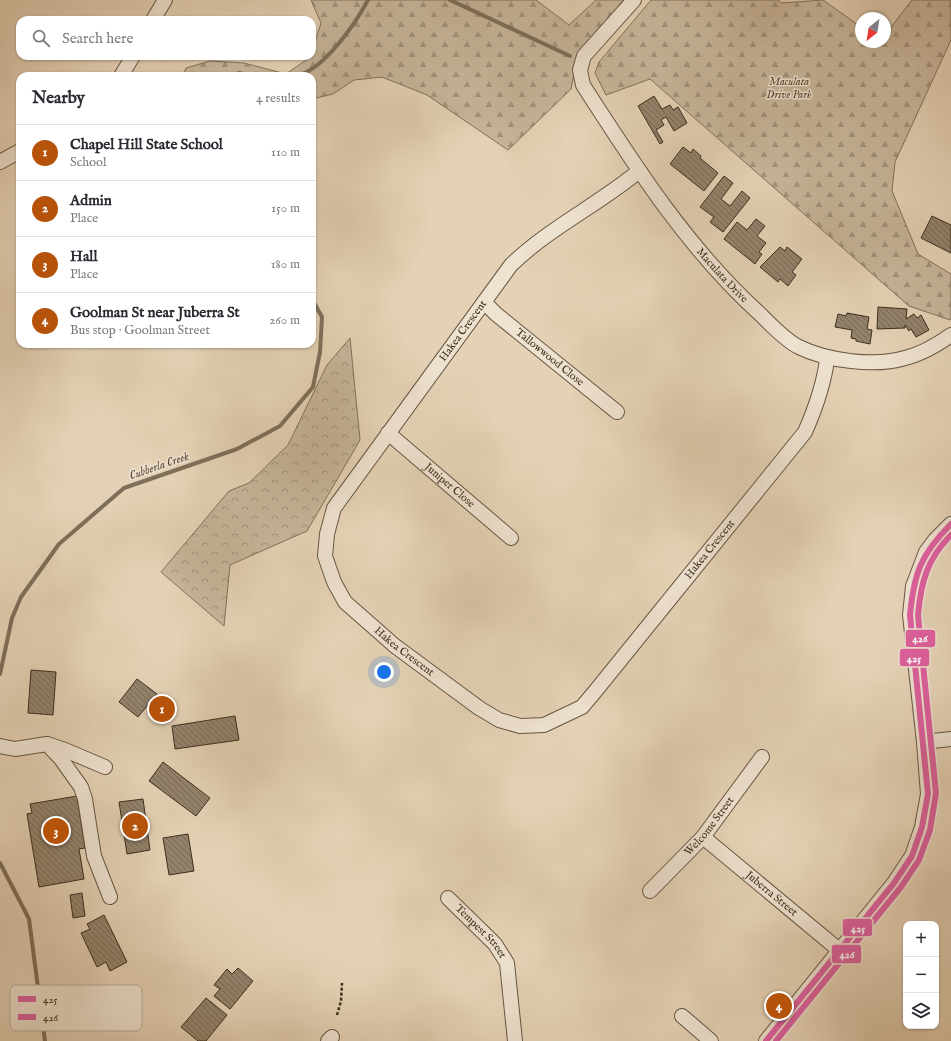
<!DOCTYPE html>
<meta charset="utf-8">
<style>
body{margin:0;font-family:"IM FELL English",serif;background:#f7f7f7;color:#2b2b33}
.controls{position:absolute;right:12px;bottom:12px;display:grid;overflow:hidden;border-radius:8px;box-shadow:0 1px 3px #0004}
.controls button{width:36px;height:36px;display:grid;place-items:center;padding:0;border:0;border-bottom:1px solid #e1e1e2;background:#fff;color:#2b2b33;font:20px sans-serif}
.compass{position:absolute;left:855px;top:12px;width:36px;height:36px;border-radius:50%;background:#fff;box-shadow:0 1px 3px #0004;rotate:210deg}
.you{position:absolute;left:384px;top:672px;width:14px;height:14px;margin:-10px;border:3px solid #fff;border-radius:50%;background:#1a73e8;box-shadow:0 0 0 6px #1a73e833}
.badge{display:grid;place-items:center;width:26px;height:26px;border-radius:50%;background:#b45309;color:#fff;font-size:13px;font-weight:700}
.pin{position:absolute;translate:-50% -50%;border:2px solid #fff;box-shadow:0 1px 4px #0006}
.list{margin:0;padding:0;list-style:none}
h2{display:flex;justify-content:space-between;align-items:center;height:52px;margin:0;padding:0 16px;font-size:17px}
h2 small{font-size:13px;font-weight:400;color:#7c7c81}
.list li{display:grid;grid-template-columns:26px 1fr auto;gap:12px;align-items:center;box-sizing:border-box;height:56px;padding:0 16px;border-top:1px solid #e1e1e2}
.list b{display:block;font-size:15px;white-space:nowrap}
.list p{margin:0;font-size:13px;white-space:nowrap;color:#7c7c81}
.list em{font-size:13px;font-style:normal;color:#7c7c81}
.icon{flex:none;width:22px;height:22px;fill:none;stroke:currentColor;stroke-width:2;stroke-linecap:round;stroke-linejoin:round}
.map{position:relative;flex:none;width:951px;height:1041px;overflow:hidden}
.search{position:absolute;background:#fff;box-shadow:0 1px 3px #0004;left:16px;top:16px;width:300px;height:44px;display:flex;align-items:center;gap:10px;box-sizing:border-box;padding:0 14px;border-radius:12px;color:#7c7c81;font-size:15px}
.panel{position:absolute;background:#fff;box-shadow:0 1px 3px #0004;left:16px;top:72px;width:300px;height:276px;border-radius:12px}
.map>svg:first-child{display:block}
.forest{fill:url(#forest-firs);stroke:#82725c}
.park{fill:url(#park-crowns);stroke:#82725c}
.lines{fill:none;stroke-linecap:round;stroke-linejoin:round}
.stream{stroke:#7e6f5a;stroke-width:4}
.building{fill:url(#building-back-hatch);stroke:#3b2e1d}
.minor-casing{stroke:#665743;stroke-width:16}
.path{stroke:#3b2e1d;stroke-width:2.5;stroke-dasharray:3 2;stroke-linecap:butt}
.minor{stroke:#eee2d0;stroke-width:14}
.bus-1-casing{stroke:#eee2d0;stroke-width:9}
.bus-2-casing{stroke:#eee2d0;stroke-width:9}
.bus-1{stroke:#dc609d;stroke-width:6}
.bus-2{stroke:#dc609d;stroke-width:6}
.labels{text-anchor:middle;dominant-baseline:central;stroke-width:3;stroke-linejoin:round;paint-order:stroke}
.park-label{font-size:11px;font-style:italic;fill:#574936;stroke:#eee2d0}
.street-label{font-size:11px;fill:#3b2e1d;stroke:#eee2d0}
.water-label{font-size:12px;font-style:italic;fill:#574936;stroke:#eee2d0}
.key{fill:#eee2d0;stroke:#b8ac9a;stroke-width:1}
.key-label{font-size:11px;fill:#3b2e1d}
.line-badge{stroke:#eee2d0;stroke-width:1.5}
.badge-label{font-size:11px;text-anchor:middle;font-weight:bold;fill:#fff}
</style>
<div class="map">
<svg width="951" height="1041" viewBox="0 0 951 1041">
<defs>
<pattern id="forest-firs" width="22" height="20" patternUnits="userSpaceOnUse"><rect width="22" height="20" fill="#c8b69c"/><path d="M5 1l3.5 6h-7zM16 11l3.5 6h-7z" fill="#a4947f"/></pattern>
<pattern id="park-crowns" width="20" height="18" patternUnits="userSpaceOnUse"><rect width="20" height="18" fill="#c8b69c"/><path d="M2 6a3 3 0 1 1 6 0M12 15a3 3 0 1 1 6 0" fill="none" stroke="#a4947f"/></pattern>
<pattern id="building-back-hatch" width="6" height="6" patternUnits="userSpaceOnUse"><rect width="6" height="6" fill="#93836d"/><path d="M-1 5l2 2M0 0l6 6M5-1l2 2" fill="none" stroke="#796c59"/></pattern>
</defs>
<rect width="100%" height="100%" fill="#e5d2b6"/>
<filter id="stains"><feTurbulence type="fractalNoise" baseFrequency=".005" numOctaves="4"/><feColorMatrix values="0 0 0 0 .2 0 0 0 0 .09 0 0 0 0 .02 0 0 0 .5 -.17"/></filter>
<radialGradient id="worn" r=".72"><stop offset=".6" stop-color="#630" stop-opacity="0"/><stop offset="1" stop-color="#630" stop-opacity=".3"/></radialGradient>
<g class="forest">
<path d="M311,0H536L569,25L596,0H625L578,52L571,89L508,150L427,95L382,77L354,80L333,94L312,99V76H183L186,68L210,61L244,63L286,74L312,56V51L321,23Z"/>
<path d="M651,0H778L782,3L823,0L861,27V42H885V35L912,0H951V40L895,162L892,191L918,254L951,274V318L950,320L909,306L650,79L606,95L595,73L599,62Z"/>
</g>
<path class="park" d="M350,338L360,440L307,531L230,565L224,626L161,572L229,491L249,483L288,445L327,365Z"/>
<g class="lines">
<g class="stream">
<path d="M450,0L570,56"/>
<path d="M233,76L239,73L253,76"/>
<path d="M296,76C324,70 355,24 368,0"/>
<path d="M0,674L12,618L21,597L59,544L124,488L237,449L280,426L313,387L320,352L322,317L312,299"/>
<path d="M0,863L29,919L45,1041"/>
</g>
</g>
<g class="building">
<path d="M654,96L662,109L670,105L673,110L678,107L687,123L674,131L666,117L661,120L664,125L656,130L663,142L660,144L638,106Z"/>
<path d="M683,147L691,153L693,149L701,156L700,158L718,173L704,191L670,164Z"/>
<path d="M724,176L733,183L721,199L730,206L742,191L750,198L723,232L710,222L714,217L700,207Z"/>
<path d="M932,216L951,225V253L921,238Z"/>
<path d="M756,219L765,226L757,236L766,243L759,252L762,254L755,264L724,239L737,222L747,230Z"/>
<path d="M780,247L785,251L787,247L802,259L792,272L796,275L788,286L780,279L778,282L760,267Z"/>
<path d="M878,307L907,309L906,319L914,314L917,318L921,315L929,330L916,337L911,329L909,331L905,325V328L877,329Z"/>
<path d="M847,313L869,317L867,329L872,330L870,344L856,341V339L851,338L852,330L835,327L838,314L846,316Z"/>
<path d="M31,670L56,672L53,715L28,713Z"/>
<path d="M137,679L157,694L138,717L119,702Z"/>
<path d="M235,716L239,740L175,749L172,726Z"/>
<path d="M163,762L210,798L196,816L149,781Z"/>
<path d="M77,796L85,848L79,849L84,879L39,887L27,814L32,813L30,804Z"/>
<path d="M143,799L150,850L127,854L119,802Z"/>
<path d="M188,834L194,871L169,875L163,838Z"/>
<path d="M82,893L85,916L73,918L70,895Z"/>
<path d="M104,915L127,962L110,971L106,962L97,967L81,933L90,929L87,924Z"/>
<path d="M238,968L253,981L230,1009L214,996L220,989L214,985L227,969L232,974Z"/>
<path d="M206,998L227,1015L206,1041H198L181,1027Z"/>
</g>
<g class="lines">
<g class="minor-casing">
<g id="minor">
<path id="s1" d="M634,0L584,56L580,70L583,85C635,166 688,249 760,314C770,324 786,341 799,347C827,361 875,367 905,358C922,354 937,345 951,335"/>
<path d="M153,20L165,0"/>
<path d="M121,76L133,56"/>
<path d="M0,162L20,151"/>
<path id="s2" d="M639,171C598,205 549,228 511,265L334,508L327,534L325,556L334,582L345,602L395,646L479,708L499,720L520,726L544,725L582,707L593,694L805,432C816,407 824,385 827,359"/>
<path id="s3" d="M484,302L496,314L617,412"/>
<path id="s4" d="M388,433L511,538"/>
<path d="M924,742L951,739"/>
<path d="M47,744L61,759L81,787L85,799L94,856L110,897"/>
<path d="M0,746L15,749L47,744L65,750L105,767"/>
<path id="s5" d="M703,837L839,950"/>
<path id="s6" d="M650,891L703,837L762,757"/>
<path id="s7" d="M448,898L495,944L507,963L515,1041"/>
<path d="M682,1016L711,1041"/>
<path d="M328,1041L332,1037"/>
<path d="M766,1041L894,883L912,856L922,827L928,794L924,742L910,615L913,586L926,552L935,540L951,524"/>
</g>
</g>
<path class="path" d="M337,1015L341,1001L342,983"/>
<use href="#minor" class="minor"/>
<g class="bus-1-casing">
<path id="bus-1" d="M766,1041L894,883L912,856L922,827L928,794L910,615C914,573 921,554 951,524"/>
</g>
<g class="bus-2-casing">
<path id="bus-2" d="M776,1041L901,887L919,860L930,830L936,793L918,615C921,582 927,559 951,535"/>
</g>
<use href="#bus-1" class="bus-1"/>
<use href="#bus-2" class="bus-2"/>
</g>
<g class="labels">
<g class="park-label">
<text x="789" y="82">Maculata<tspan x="789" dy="13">Drive Park</tspan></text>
</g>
<g class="street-label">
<text stroke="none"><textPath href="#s1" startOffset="341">Maculata Drive</textPath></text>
<text transform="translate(463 331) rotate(-54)">Hakea Crescent</text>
<text stroke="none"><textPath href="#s3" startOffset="86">Tallowwood Close</textPath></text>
<text stroke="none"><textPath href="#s4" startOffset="81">Juniper Close</textPath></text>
<text stroke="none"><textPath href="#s2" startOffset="1044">Hakea Crescent</textPath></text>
<text stroke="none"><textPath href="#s2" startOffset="636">Hakea Crescent</textPath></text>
<text stroke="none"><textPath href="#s6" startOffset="88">Welcome Street</textPath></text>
<text stroke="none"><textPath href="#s5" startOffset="89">Juberra Street</textPath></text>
<text stroke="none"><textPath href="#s7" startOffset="47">Tempest Street</textPath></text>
</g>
<g class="water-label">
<text transform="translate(159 466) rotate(-19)">Cubberla Creek</text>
</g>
</g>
<rect x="10" y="985" width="132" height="46" rx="6" class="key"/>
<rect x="18" y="996" width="18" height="6" fill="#dc609d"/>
<rect x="18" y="1014" width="18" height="6" fill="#dc609d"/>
<g class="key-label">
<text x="43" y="1003">425</text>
<text x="43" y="1021">426</text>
</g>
<g class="line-badge">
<rect x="905" y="629" width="31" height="19" rx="4" fill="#dc609d"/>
<rect x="899" y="648" width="31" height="19" rx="4" fill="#dc609d"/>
<rect x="842" y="918" width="31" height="19" rx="4" fill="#dc609d"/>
<rect x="831" y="944" width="31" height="20" rx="4" fill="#dc609d"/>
</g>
<g class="badge-label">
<text x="920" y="642">426</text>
<text x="914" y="662">425</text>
<text x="858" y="932">425</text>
<text x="847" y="958">426</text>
</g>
<rect width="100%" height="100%" filter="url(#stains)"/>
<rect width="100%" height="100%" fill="url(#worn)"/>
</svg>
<div class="controls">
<button>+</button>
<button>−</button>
<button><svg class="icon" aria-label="layers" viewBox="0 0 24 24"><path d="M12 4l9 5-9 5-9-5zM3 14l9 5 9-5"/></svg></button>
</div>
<svg class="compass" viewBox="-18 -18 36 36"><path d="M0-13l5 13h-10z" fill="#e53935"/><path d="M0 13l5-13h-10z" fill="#7c7c81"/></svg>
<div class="you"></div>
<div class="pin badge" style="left:162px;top:709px">1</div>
<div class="pin badge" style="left:135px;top:826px">2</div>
<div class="pin badge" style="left:56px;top:831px">3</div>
<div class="pin badge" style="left:779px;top:1006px">4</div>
<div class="search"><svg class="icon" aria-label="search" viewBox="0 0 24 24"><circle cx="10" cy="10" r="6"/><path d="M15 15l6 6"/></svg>Search here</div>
<section class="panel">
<h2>Nearby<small>4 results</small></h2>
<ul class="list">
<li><span class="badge">1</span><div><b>Chapel Hill State School</b><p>School</p></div><em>110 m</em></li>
<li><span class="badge">2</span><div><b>Admin</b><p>Place</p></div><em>150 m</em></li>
<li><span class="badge">3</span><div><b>Hall</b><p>Place</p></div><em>180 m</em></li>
<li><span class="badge">4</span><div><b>Goolman St near Juberra St</b><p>Bus stop · Goolman Street</p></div><em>260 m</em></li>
</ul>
</section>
</div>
